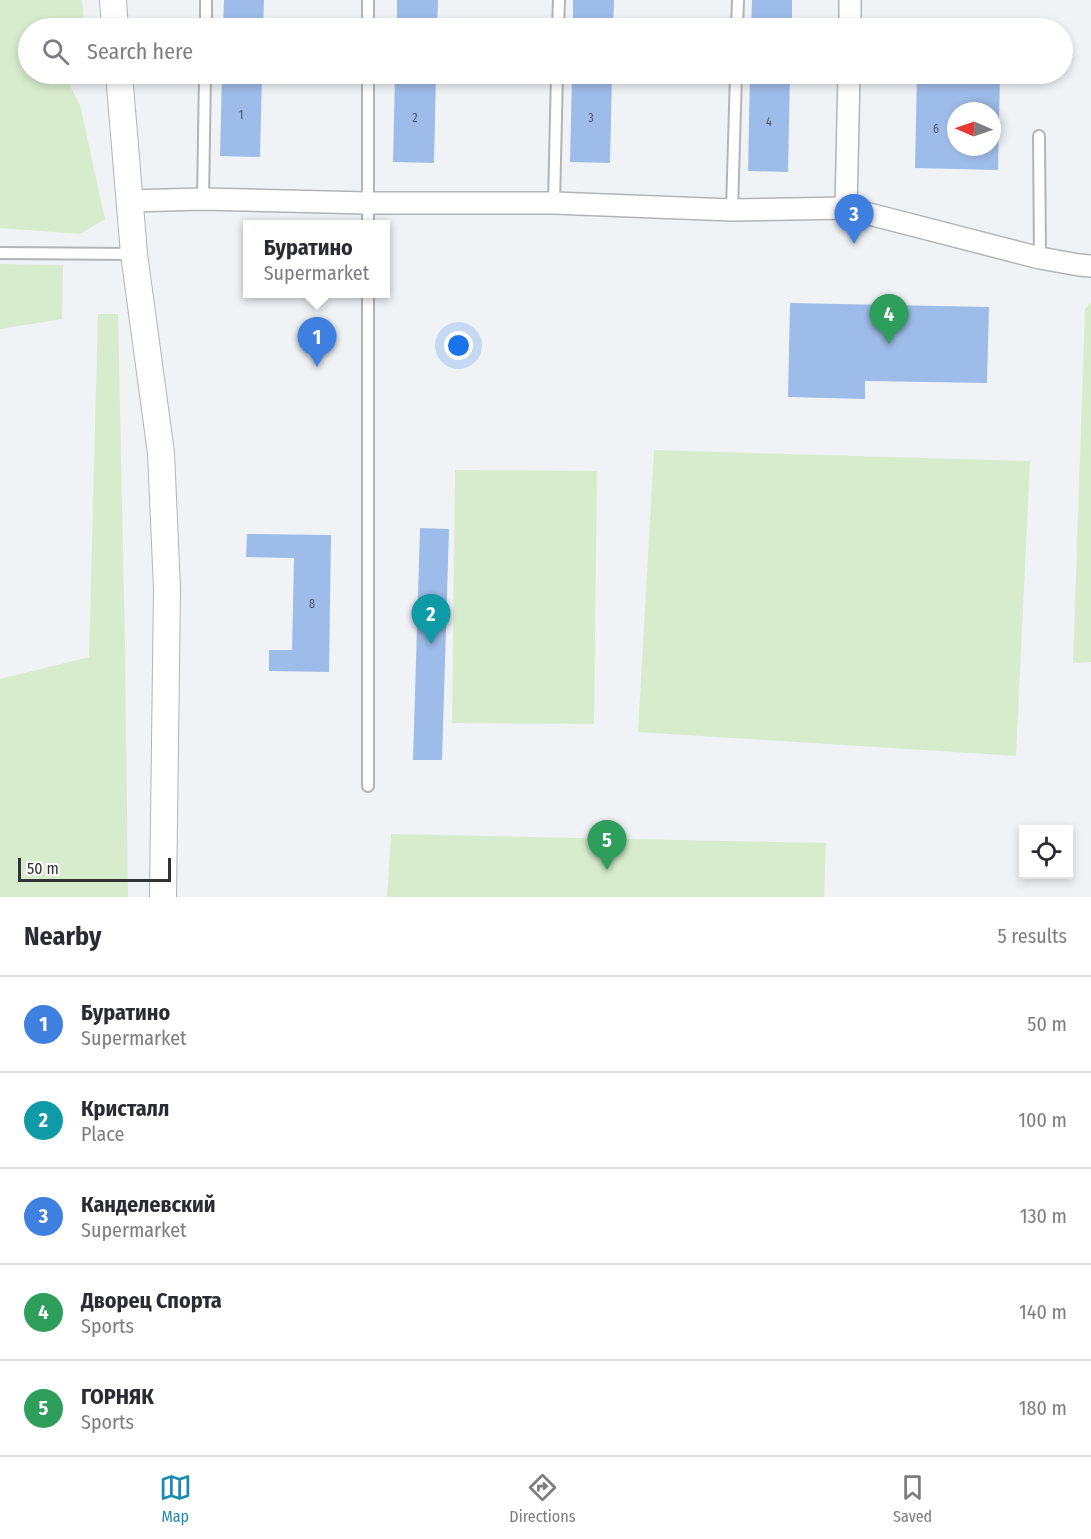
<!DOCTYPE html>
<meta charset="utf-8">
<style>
body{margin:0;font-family:"Fira Sans Condensed",sans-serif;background:#f7f7f7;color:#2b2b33}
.controls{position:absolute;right:18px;bottom:18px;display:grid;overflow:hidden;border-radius:0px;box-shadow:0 3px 9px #0003}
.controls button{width:54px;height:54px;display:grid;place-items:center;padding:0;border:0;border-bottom:2px solid #e1e1e2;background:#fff;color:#2b2b33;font:30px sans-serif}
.compass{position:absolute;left:947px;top:102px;width:54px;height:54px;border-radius:50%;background:#fff;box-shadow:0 3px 9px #0003;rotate:272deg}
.scale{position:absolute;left:18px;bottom:15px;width:153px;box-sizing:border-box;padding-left:6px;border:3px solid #323334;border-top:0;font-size:16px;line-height:21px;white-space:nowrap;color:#323334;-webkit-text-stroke:4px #fff;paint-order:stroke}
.you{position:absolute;left:459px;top:346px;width:21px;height:21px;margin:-15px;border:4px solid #fff;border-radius:50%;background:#1a73e8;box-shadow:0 0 0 9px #1a73e833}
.badge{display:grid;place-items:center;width:39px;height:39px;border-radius:50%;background:#1f8ab1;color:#fff;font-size:20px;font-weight:700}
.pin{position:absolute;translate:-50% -50px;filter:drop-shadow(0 2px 3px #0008)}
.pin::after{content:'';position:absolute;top:32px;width:21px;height:18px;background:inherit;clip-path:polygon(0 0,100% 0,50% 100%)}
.popup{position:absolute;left:243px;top:220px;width:147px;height:78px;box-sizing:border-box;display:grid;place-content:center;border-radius:0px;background:#fff;filter:drop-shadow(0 2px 4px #0005);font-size:20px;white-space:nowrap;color:#7c7c81}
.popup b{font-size:22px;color:#2b2b33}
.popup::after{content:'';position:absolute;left:50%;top:100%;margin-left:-12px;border:12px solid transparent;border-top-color:#fff}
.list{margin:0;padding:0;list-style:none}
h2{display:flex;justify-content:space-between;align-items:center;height:78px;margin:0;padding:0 24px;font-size:26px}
h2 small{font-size:20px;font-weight:400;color:#7c7c81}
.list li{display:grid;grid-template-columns:39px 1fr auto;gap:18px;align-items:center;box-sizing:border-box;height:96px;padding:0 24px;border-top:2px solid #e1e1e2}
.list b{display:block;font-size:22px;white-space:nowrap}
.list p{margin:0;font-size:20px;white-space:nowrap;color:#7c7c81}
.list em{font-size:20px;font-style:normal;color:#7c7c81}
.icon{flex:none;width:33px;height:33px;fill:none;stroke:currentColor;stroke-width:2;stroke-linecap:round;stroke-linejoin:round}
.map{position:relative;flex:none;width:1091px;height:897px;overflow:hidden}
.search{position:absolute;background:#fff;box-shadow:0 3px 9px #0003;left:18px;right:18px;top:18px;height:66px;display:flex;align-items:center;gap:15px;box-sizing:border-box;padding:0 21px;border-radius:33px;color:#7c7c81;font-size:22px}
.sheet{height:558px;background:#fff}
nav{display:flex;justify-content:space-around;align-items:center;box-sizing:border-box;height:84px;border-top:2px solid #e1e1e2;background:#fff;font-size:16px;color:#7c7c81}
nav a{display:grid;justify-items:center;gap:3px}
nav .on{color:#1f8ab1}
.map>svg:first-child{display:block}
.green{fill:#d7eccc}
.building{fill:#9ebce9;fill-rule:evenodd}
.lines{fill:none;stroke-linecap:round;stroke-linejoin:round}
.service-casing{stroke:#b2b4b8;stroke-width:14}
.minor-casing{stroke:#b2b4b8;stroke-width:24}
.tertiary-casing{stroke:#b2b4b8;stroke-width:28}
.service{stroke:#fff;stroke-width:10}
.minor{stroke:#fff;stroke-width:21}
.tertiary{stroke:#fff;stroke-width:26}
.labels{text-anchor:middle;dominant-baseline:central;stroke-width:4.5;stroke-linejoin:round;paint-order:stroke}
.number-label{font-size:12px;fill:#4d5561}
</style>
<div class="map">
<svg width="1091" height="897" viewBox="0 0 1091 897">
<rect width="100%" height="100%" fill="#f0f3f6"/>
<g class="green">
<path d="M0,0H82L84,28H28V74H64L80,105L105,219L80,234L0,228Z"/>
<path d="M0,264L63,265L62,319L0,329Z"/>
<path d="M1091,303V662L1073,663L1085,309Z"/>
<path d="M98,314H118L125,644L128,897H0V679L89,657Z"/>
<path d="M654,450L1030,461L1016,756L638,732Z"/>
<path d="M455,470L597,471L594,724L452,723Z"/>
<path d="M391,834L826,843L824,897H387Z"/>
</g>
<g class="building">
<path d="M224,0H264L263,28H223Z"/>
<path d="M397,0H438L437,28H397Z"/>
<path d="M573,0H614L613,28H573Z"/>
<path d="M752,0H792V28H751Z"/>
<path d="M222,74H262L260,157L220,156Z"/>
<path d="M395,74H436L434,163L393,162Z"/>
<path d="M572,74H612L610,163L570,162Z"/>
<path d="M750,74H790L788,172L748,171Z"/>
<path d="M917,74H1000L998,170L915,168ZM956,111H992V147H956Z"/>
<path d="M790,303L989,307L987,383L865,381V399L788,397Z"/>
<path d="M420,528L449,529L442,760H413Z"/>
<path d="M247,534L331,535L329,672L269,671V650H292L294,558L246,557Z"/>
</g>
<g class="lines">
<g class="service-casing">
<g id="service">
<path d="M206,28V0"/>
<path d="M368,28V0"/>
<path d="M558,28L559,0"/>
<path d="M737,28L738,0"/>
<path d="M1039,136L1040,258"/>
<path d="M203,199L205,74"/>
<path d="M554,203L557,74"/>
<path d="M732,210L736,74"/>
<path d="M368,224V74"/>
<path d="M0,253L134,254"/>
<path d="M368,294V786"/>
</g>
</g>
<g class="minor-casing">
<g id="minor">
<path d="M850,28V0"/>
<path d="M129,201L203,199L367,203H554L732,210L846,208L849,74"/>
<path d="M846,208L1040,258L1079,265L1091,266"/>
</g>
</g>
<g class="tertiary-casing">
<g id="tertiary">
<path d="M113,0L115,28"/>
<path d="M119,74L134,254L161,453L167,589L163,897"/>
</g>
</g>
<use href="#service" class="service"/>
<use href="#minor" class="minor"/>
<use href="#tertiary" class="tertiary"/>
</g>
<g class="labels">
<g class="number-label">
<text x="241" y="115">1</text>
<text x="415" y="118">2</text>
<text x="591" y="118">3</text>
<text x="769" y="122">4</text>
<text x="936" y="129">6</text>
<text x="312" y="604">8</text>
</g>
</g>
</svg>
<div class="controls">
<button><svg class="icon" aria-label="locate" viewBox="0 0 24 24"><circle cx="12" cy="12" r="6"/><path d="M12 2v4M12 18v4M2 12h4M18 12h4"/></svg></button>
</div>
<svg class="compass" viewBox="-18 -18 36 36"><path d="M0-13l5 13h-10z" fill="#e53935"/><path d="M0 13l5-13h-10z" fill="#7c7c81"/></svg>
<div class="scale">50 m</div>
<div class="you"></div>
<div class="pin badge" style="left:317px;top:367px;background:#3f7fe0">1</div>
<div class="popup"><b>Буратино</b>Supermarket</div>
<div class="pin badge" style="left:431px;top:644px;background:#0f9aa8">2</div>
<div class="pin badge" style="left:854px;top:244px;background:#3f7fe0">3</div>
<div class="pin badge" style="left:889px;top:344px;background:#2e9e5b">4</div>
<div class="pin badge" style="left:607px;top:870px;background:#2e9e5b">5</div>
<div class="search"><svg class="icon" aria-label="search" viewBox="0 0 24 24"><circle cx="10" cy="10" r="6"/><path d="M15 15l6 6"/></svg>Search here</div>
</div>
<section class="sheet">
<h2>Nearby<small>5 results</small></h2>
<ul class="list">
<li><span class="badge" style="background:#3f7fe0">1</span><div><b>Буратино</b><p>Supermarket</p></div><em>50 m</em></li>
<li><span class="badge" style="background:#0f9aa8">2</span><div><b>Кристалл</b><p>Place</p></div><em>100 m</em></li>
<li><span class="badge" style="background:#3f7fe0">3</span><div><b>Канделевский</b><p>Supermarket</p></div><em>130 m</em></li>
<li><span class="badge" style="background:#2e9e5b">4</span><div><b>Дворец Спорта</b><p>Sports</p></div><em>140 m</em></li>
<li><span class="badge" style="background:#2e9e5b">5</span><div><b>ГОРНЯК</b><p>Sports</p></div><em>180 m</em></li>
</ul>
</section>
<nav>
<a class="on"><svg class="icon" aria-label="map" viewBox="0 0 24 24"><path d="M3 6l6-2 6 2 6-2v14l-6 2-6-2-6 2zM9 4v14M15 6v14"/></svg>Map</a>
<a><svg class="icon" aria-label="directions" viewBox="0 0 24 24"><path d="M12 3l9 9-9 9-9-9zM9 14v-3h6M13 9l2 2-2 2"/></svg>Directions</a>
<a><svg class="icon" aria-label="saved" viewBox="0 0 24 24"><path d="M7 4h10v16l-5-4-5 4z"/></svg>Saved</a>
</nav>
